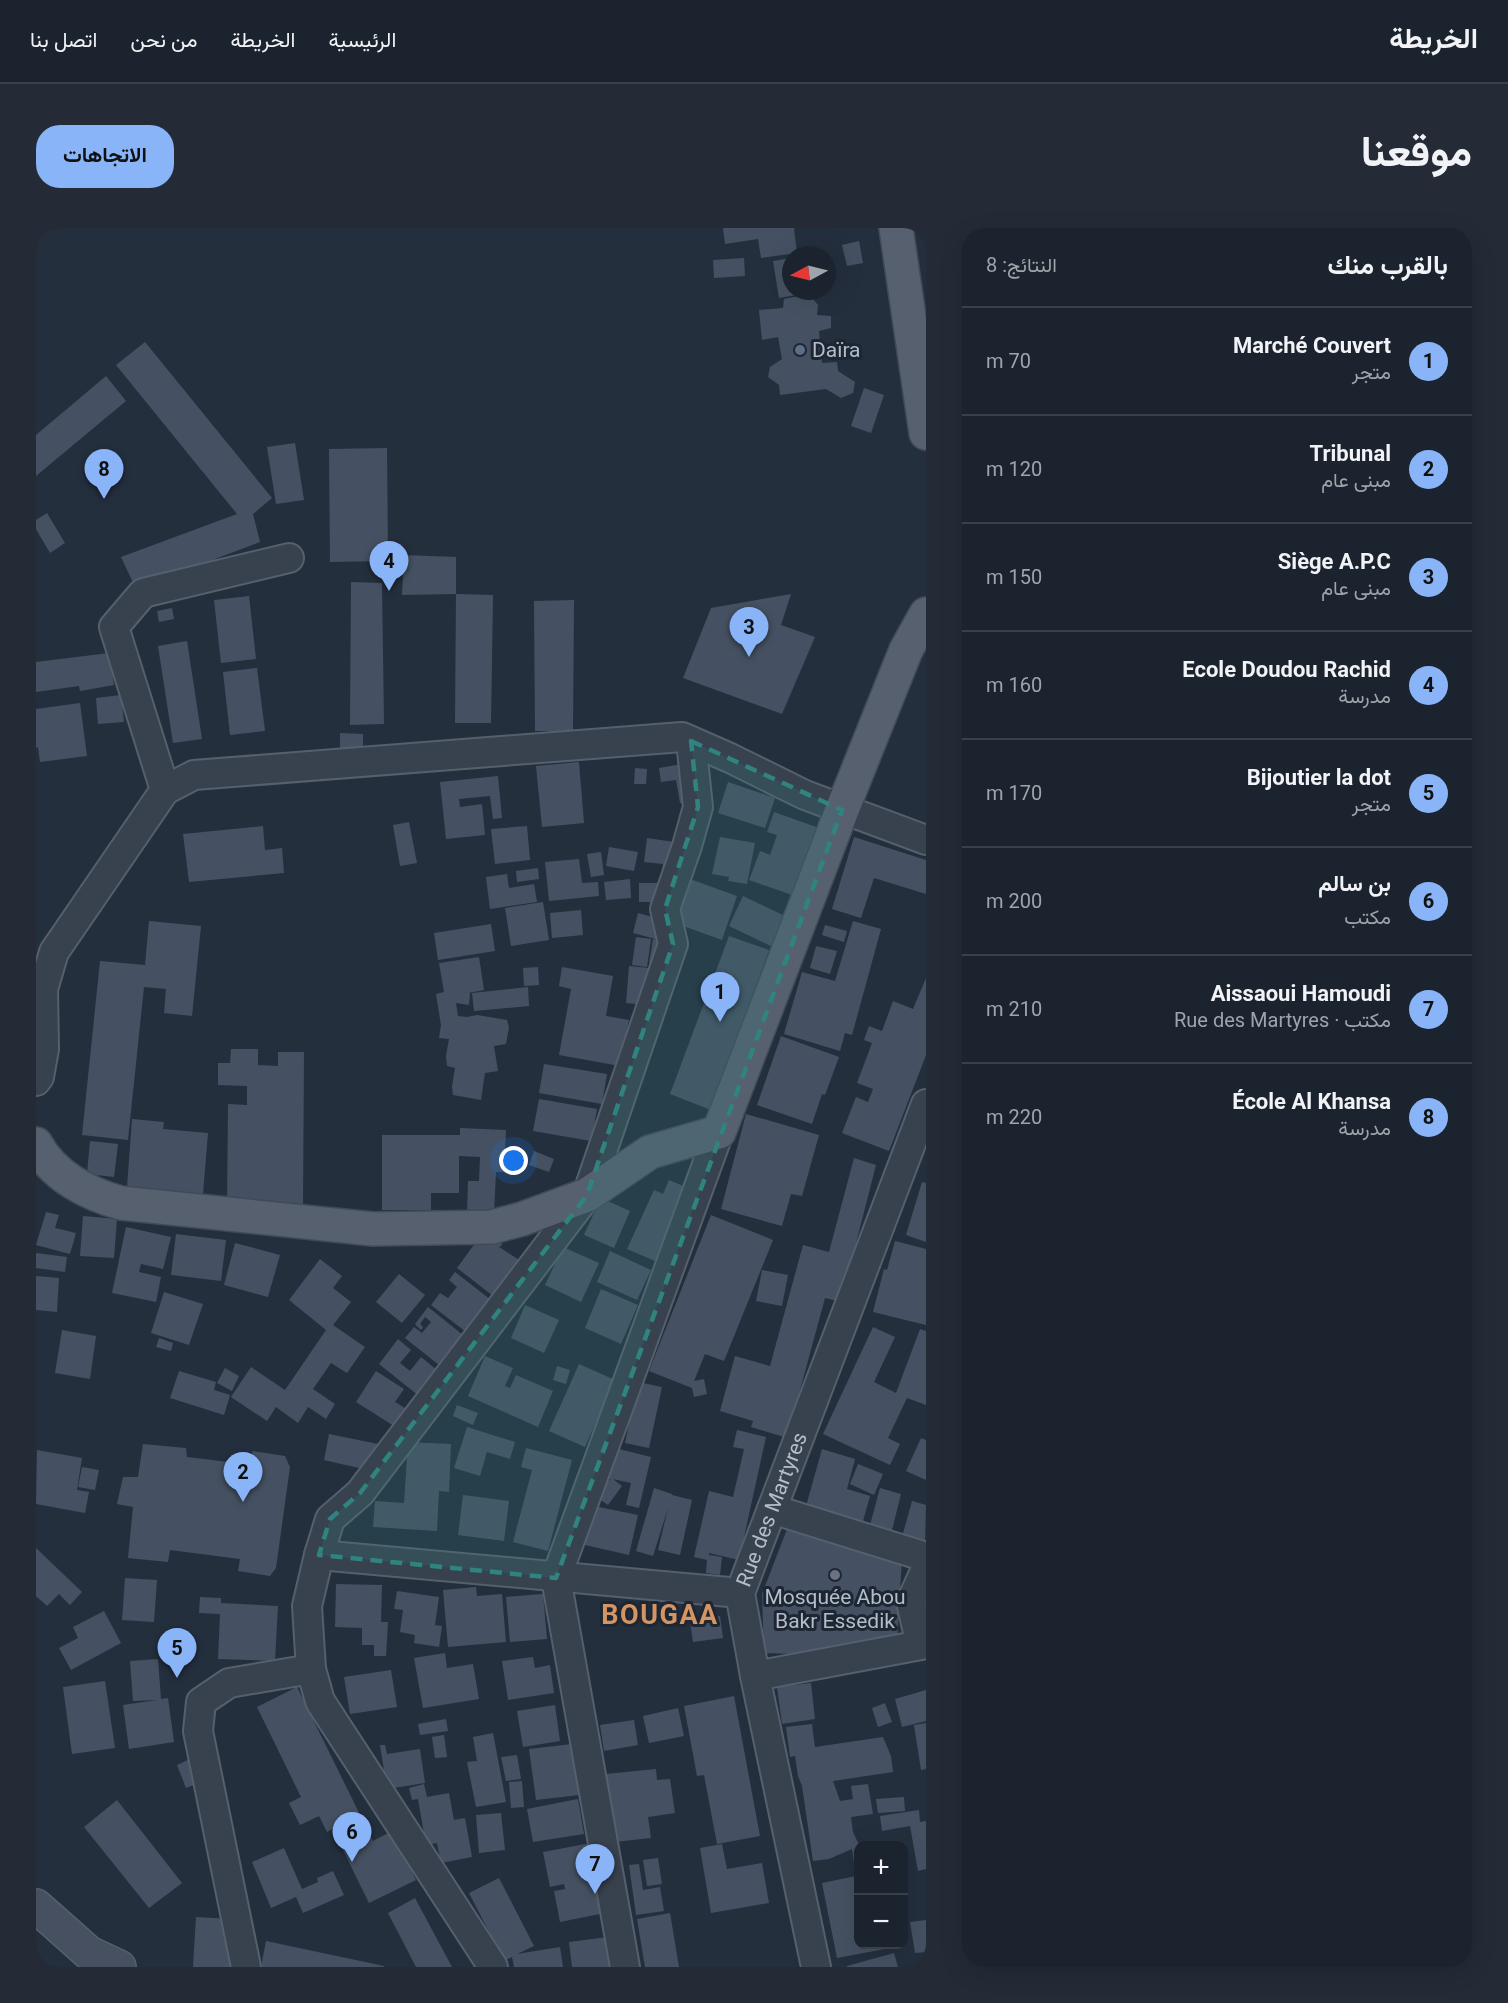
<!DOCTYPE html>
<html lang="ar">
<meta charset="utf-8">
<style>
body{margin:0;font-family:Roboto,Vazirmatn,sans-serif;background:#242b36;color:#f1f3f6;direction:rtl}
.controls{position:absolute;right:18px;bottom:18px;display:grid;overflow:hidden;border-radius:12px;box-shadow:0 6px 24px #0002}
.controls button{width:54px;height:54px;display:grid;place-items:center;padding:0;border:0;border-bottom:2px solid #39404a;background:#1b232e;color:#f1f3f6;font:30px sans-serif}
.compass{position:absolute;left:746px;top:18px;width:54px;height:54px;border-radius:50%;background:#1b232e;box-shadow:0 6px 24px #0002;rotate:263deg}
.you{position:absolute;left:478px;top:933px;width:21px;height:21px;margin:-15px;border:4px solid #fff;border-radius:50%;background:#1a73e8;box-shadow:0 0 0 9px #1a73e833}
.badge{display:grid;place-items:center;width:39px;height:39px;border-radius:50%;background:#8ab4f8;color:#111;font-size:20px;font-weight:700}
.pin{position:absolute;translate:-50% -50px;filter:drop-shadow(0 2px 3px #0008)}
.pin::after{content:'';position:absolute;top:32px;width:21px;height:18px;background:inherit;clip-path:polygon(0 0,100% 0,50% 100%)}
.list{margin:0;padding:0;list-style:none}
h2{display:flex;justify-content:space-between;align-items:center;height:78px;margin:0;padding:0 24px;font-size:26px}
h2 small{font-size:20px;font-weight:400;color:#a0a4aa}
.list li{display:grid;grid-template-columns:39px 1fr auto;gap:18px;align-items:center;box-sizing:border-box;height:108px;padding:0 24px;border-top:2px solid #39404a}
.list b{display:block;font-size:22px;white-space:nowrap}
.list p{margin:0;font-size:20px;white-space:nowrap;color:#a0a4aa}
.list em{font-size:20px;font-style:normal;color:#a0a4aa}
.map{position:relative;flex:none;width:890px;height:1739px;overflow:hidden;direction:ltr;border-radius:24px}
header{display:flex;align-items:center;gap:36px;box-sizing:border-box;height:84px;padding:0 30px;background:#1b232e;border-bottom:2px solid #39404a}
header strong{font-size:28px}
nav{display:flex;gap:33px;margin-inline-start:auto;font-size:21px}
.intro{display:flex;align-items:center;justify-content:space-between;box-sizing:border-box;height:144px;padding:0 36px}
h1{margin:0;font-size:42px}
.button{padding:15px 27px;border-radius:24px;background:#8ab4f8;color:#111;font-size:21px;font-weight:700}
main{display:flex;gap:36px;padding:0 36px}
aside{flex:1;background:#1b232e;border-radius:24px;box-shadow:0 6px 24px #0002}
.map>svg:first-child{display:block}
.building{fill:#455162}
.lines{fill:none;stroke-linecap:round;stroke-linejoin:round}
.street-casing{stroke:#565f6c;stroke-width:32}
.secondary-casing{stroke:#565f6c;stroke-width:36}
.primary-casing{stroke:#414a57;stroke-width:36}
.street{stroke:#38414e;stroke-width:28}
.secondary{stroke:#465061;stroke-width:33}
.primary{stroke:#56606e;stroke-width:33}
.marked{fill:#308480;fill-opacity:0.2;stroke:#308480;stroke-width:4.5;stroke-dasharray:12 8;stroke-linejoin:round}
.service-dot{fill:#5c6f8a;stroke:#1d2633;stroke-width:2}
.worship-dot{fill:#6b7280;stroke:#1d2633;stroke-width:2}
.labels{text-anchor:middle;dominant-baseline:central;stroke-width:6;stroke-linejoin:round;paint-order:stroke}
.poi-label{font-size:21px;fill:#b4bcc9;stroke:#1d2633;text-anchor:start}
.street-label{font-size:21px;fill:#b4bcc9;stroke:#1d2633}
.district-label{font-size:27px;font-weight:bold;letter-spacing:1.5px;fill:#d59563;stroke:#1d2633}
</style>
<header>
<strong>الخريطة</strong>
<nav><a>الرئيسية</a><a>الخريطة</a><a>من نحن</a><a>اتصل بنا</a></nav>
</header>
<div class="intro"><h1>موقعنا</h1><a class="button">الاتجاهات</a></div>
<main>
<aside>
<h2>بالقرب منك<small>النتائج: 8</small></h2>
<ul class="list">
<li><span class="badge">1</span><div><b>Marché Couvert</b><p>متجر</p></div><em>70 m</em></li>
<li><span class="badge">2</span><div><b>Tribunal</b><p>مبنى عام</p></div><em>120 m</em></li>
<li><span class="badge">3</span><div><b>Siège A.P.C</b><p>مبنى عام</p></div><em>150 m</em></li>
<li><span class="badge">4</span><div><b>Ecole Doudou Rachid</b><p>مدرسة</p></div><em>160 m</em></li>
<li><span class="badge">5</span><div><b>Bijoutier la dot</b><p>متجر</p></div><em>170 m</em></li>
<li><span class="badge">6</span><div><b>بن سالم</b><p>مكتب</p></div><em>200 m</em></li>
<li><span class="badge">7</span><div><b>Aissaoui Hamoudi</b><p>مكتب · Rue des Martyres</p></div><em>210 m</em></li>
<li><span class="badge">8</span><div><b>École Al Khansa</b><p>مدرسة</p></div><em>220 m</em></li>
</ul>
</aside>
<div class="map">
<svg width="890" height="1739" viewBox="0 0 890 1739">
<rect width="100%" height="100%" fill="#242f3e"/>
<g class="building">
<path d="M687,0H758L761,25L725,30L722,11L689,16Z"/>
<path d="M823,13L827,35L811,38L806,17Z"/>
<path d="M708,30L709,48L678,50L677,32Z"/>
<path d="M755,30V63H759L760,67L743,70L737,33Z"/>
<path d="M773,66L782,77L781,87L795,88V100L783,103L786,135L801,134L802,143L819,154L817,165L805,170L790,161L744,167L743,157L732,149L734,139L746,131L742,109L726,112L723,82L747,80L748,71Z"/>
<path d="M109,114L236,270L217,286L224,314L100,361L85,329L201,286L80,137Z"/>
<path d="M70,148L90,173L0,248V207Z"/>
<path d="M828,160L848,167L835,205L815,198Z"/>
<path d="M259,215L268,272L240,276L231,219Z"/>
<path d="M351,220L352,333L294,334L293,221Z"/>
<path d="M11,285L29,315L14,325L0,301V292Z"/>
<path d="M368,327L420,329V366L366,367Z"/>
<path d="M315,354L346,355L348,496L314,497Z"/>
<path d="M420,366L457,367L455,495H419Z"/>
<path d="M755,366L745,397L779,409L746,486L647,450L675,380Z"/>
<path d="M213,368L220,431L185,435L178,372Z"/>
<path d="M538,372L537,503H499L498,373Z"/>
<path d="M136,380L138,391L123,394L121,383Z"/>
<path d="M151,413L166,511L137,515L122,418Z"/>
<path d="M73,425L78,457L44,463L43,458L0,464V434Z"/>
<path d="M221,440L229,503L194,507L187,444Z"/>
<path d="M85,467L88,494L62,496L60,470Z"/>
<path d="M44,475L51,528L4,534L2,519L0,520V481Z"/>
<path d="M304,505L327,506V523H304Z"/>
<path d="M543,534L548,595L506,599L500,538Z"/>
<path d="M652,535L659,572L644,575L640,552L625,554L623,540Z"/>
<path d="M599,540L611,541L610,556H598Z"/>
<path d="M462,548L466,590L457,591L454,568L423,571L424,579L446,576L449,607L410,611L404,554Z"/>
<path d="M692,554L739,570L729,600L682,585Z"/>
<path d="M738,584L783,600L759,668L713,652L724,623L734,627L741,607L731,604Z"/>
<path d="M373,594L381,635L364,638L357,597Z"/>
<path d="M227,598L229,622L246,620L248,645L153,654L147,606Z"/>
<path d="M491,598L494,632L459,636L455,601Z"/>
<path d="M684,609L719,615L711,656L692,653L693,649L676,646Z"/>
<path d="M818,609L890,632V666L838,650L825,690L796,681Z"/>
<path d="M611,610L645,615L641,650L625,648L627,636L608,634Z"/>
<path d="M573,619L602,624L598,643L570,638Z"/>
<path d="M565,624L568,647L555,649L551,626Z"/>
<path d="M543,631L546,655L562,654L563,668L513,673L509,634Z"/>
<path d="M502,640L503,651L481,654L480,643Z"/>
<path d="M471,646L473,660L498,656L501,674L454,681L450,649Z"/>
<path d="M594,651L595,670L570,672L568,654Z"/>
<path d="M654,651L701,668L686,712L639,695Z"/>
<path d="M603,655H637L636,674H603Z"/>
<path d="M707,668L749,688L735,718L693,698Z"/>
<path d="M507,674L513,712L475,718L469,680Z"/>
<path d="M545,682L547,707L516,710L514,685Z"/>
<path d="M602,685L627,692L623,712L597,705Z"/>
<path d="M113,693L165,698L156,788L128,785L130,761L108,759L92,912L46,907L64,733L109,737Z"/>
<path d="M817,693L845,701L816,807L809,805L804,823L748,806L766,744L799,753Z"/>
<path d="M455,696L459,723L402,732L398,705Z"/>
<path d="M789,697L811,703L808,714L786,707Z"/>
<path d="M693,708L733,722L675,882L634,866Z"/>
<path d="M600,709L615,711L611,739L596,737Z"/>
<path d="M617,711L630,714L627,737L613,735Z"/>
<path d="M780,718L801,723L794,746L774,740Z"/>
<path d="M443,729L448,762L432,765H434L433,777L420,775L422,788L431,789L441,787L471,792L473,799L470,816L458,818L462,843L449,845L445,872L417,867L416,859L419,840L411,838L410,828L413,811L403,810L405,797L400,766L408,764L403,735Z"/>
<path d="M593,738L623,741L620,778L590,775Z"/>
<path d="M502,739L503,757L488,758L487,740Z"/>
<path d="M526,739L577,748L570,788L593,792L584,838L523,827L535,761L523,758Z"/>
<path d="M890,750V827L853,923L806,905L820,869L832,874L837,861L821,855L836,815L828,812L833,798L846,803L857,773L877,781Z"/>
<path d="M492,759L493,778L438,783L436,765Z"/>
<path d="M745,808L803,829L789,867L786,866L776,896L721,877Z"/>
<path d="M195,821H222V837L242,838V824H268L267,977H191L192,876L211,877V858L182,857V835H194Z"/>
<path d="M508,836L571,846L566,876L503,865Z"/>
<path d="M503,871L561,881L555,913L497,903Z"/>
<path d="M710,886L783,907L766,968L755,966L746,998L685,981Z"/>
<path d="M96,891L128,894L127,901L172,905L167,966L91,959Z"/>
<path d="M424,900L470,902L468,944H460L458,987L431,986L432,953H443L444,929L423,928V965H395V982H346V907H424Z"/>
<path d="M54,913L82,916L78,949L51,946Z"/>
<path d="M498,923L518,931L513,944L493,937Z"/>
<path d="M818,930L840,937L805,1074L789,1070L751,1210L715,1199L717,1193L684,1183L699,1128L734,1138L767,1017L793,1024Z"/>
<path d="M633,952L652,960L619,1033L591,1021L618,962L627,966Z"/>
<path d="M886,954L890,955V1014L870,1007Z"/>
<path d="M565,970L594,983L578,1020L548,1007Z"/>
<path d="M10,984L23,987L19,1000L40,1005L34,1026L0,1017Z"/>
<path d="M675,987L737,1012L688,1133L669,1126L658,1153L668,1151L671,1166L658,1169L656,1160L613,1143Z"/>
<path d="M47,988L81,991L78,1030L44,1028Z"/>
<path d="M90,999L135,1009L127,1041L105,1036L103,1044L125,1049L120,1074L76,1065Z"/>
<path d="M140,1006L190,1012L185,1053L135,1047Z"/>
<path d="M465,1012L466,1017L463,1019L488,1035L461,1071L421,1040L440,1014Z"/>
<path d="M859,1013L890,1021V1097L837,1084L848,1041L851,1042Z"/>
<path d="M199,1015L244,1027L232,1069L188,1057Z"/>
<path d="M527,1019L563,1035L545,1074L509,1057Z"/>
<path d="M574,1023L615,1042L601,1072L561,1054Z"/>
<path d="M0,1025L31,1029L29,1044L0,1040Z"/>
<path d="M284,1031L306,1048L297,1060L315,1074L297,1097L329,1119L311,1145L295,1135L277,1161L299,1176L290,1191L272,1179L262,1195L240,1179L231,1193L195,1169L215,1139L249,1162L290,1102L253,1072Z"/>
<path d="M726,1042L752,1047L746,1078L720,1073Z"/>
<path d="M419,1044L459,1075L434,1107L395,1077L404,1065L412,1070L421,1059L413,1052Z"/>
<path d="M363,1046L389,1067L366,1095L340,1074Z"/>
<path d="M0,1048L23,1050L21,1084L0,1082Z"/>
<path d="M565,1061L602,1077L585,1116L549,1100Z"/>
<path d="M128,1064L167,1076L153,1117L115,1105Z"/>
<path d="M489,1077L523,1092L508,1125L475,1110Z"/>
<path d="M392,1079L432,1111L408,1141L369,1110L378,1099L386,1105L395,1094L389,1089L384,1096L387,1099L385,1102L379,1096Z"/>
<path d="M837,1099L859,1109L838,1154L860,1165L884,1101L890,1103V1177L871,1170L852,1210L864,1216L854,1237L787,1206Z"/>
<path d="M26,1102L60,1108L54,1151L19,1145Z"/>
<path d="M123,1110L137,1115L135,1123L120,1119Z"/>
<path d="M362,1111L375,1122L364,1135L374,1143L385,1129L402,1143L383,1168L343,1136Z"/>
<path d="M449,1128L477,1140L469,1158L474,1160L480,1147L517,1163L502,1199L432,1168Z"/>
<path d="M543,1136L579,1152L549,1219L513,1203Z"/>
<path d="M521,1138L534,1142L530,1156L517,1152Z"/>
<path d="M189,1140L203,1148L196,1163L181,1155Z"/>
<path d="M143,1143L180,1154L178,1162L194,1167L188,1187L134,1170Z"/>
<path d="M340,1143L368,1161L359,1174L369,1180L358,1198L320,1174Z"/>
<path d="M602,1154L626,1159L613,1220L589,1215Z"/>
<path d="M421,1177L442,1185L437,1197L417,1188Z"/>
<path d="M431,1199L479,1214L474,1231L451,1224L444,1248L418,1240Z"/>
<path d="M701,1202L730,1209L703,1332L673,1325V1327L686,1329L684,1347L670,1345L671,1332L658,1329L673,1263L697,1269L708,1221L697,1219Z"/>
<path d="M293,1206L342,1216L336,1243L288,1232Z"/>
<path d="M885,1210L890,1212V1252L870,1243Z"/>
<path d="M372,1214L415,1216L413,1264L403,1263L401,1303L337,1299L339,1273L368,1275Z"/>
<path d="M107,1216L150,1220L151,1229L217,1237L216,1223L249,1228L254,1239L240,1340L234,1348L202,1343L204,1331L134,1322L132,1334L92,1330L97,1279L81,1276L87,1249H102Z"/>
<path d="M490,1220L536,1232L512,1323L477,1314L496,1242L485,1239Z"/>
<path d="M579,1220L615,1229L603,1280L590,1277L595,1255L577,1251L586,1258L572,1277L560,1269L574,1251L572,1250Z"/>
<path d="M786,1221L819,1231L811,1261L834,1268L824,1304L767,1289Z"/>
<path d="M1,1222L46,1230L41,1262L53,1264L49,1285L0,1276Z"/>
<path d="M822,1236L847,1246L838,1267L814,1256Z"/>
<path d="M46,1239L63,1242L59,1262L42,1259Z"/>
<path d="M618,1260L636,1266V1267L656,1272L644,1327L622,1322L632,1280L617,1328L600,1323Z"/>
<path d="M844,1260L865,1266L856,1302L834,1297Z"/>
<path d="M427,1267L473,1273L468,1313L422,1307Z"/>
<path d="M876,1273L890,1277L889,1316L866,1309Z"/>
<path d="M558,1278L602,1287L593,1327L549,1317Z"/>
<path d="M753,1296L866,1329L861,1415L759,1435V1426L728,1425L726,1366Z"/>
<path d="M0,1320L46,1364L34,1377L23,1366L11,1378L0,1368Z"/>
<path d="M89,1350L121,1352L118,1394L86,1392Z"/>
<path d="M300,1356L346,1357L345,1394H352L350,1428H338V1417H326V1400L299,1399Z"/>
<path d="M440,1359L441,1368L466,1366L470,1414L412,1419L407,1362Z"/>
<path d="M361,1363L403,1369L399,1397L406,1398L403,1419L378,1415L379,1407L364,1404L367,1382L358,1381Z"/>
<path d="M507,1366L511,1411L474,1414L470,1369Z"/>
<path d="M164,1369L185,1370V1375L242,1378L239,1433L182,1431L184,1386L163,1385Z"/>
<path d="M68,1383L85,1415L35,1442L23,1420L42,1410L37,1399Z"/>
<path d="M684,1388L687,1410L657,1414L654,1393Z"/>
<path d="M409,1425L411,1440L437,1436L443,1471L387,1480L378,1430Z"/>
<path d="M497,1429L499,1440L514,1437L518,1465L472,1472L466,1433Z"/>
<path d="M122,1431L125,1471L132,1470L138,1514L93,1521L87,1477L121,1472L97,1473L94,1433Z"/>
<path d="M355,1442L361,1479L314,1486L308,1449Z"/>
<path d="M69,1453L79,1520L36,1526L27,1459Z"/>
<path d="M775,1455L779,1491L746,1496L741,1459Z"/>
<path d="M261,1459L337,1613L356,1603L380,1652L333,1675L304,1616L309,1613L302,1598L291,1604L283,1588L264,1597L253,1575L265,1569L221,1479Z"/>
<path d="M890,1462V1493L866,1499L859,1471Z"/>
<path d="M698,1468L724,1608L681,1616L668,1547L661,1548L648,1478Z"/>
<path d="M849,1475L856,1494L842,1499L836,1480Z"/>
<path d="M519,1477L524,1513L487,1519L481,1483Z"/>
<path d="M642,1480L648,1508L613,1515L607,1488Z"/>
<path d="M410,1491L412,1503L384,1507L382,1496Z"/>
<path d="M598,1492L602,1517L568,1523L564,1497Z"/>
<path d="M890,1495V1541L885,1542L878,1497Z"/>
<path d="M776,1496L779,1519L847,1509L855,1528L857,1544L797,1553L804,1573L817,1571L815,1558L832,1556L837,1586L815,1589L817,1604L823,1617L822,1716H848L849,1721L801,1730L786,1655L820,1648L816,1621L793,1631L777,1633L766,1558L762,1548L759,1528L754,1529L750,1499Z"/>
<path d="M457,1505L470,1574L440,1579L431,1534L441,1533L437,1509Z"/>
<path d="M408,1507L411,1529L399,1530L396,1509Z"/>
<path d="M536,1516L543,1567L500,1572L493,1521Z"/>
<path d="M344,1517H349L351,1526L384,1521L389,1555L351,1561Z"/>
<path d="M481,1527L485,1551L470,1553L465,1529Z"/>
<path d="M154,1531L163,1555L150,1560L141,1537Z"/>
<path d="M620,1541L621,1552L634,1551L639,1585L612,1589L615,1610L578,1614L570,1546Z"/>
<path d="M486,1553L488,1579L475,1580L473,1554Z"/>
<path d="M388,1556L391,1569L413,1565L418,1592L429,1590L436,1629L405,1635L401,1615L390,1617L382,1571L376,1572L373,1560Z"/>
<path d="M868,1569L869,1583L842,1585L840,1571Z"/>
<path d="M542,1571L548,1606L497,1614L491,1581Z"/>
<path d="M81,1572L146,1655L113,1680L48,1599Z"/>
<path d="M883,1582L884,1594L890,1593V1641L882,1643L874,1598L846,1603L844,1588Z"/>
<path d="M465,1585L469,1622L443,1625L440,1587Z"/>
<path d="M555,1615L569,1685L524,1694L518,1663L529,1661L528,1656L514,1659L507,1624Z"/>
<path d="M686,1616L691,1641L726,1635L733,1675L675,1685L664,1620Z"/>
<path d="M248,1620L266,1661L282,1654L281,1650L297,1643L308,1667L267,1685L260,1669L235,1680L216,1634Z"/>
<path d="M622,1630L626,1656L611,1658L607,1632Z"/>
<path d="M603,1636L607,1662L624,1659L628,1683L600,1687L593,1637Z"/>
<path d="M463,1650L498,1718L481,1726L524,1719L527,1739H478L476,1729L468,1733L433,1665Z"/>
<path d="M379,1670L416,1739H380L352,1685Z"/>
<path d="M634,1685L643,1739H609L601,1691Z"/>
<path d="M160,1689L197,1691L194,1739H157Z"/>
<path d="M890,1692V1724L879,1725L874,1694Z"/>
<path d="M580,1708L584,1739H536L533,1714Z"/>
<path d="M230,1713L348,1738V1739H225Z"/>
<path d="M858,1725L862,1739H811V1738Z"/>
</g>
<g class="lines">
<g class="street-casing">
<g id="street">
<path d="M129,562L78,399L107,365L253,330"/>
<path d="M0,853L3,849L8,821L7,761L18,724L129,562L158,547L646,509L694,530L769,567L890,612"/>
<path d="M736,1281L890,1329"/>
<path d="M283,1327L704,1365"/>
<path d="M719,1448L885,1417L875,1374L890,1341"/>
<path d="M210,1739L162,1503L165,1474L193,1455L275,1441"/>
<path d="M457,1739L284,1473L275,1441L271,1378L283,1327L294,1291L324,1265L551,967L637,716L629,681L651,618L662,579L655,513"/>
<path d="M589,1739L520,1350L683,904"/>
<path id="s1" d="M780,1739L719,1448L704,1365L890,876"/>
</g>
</g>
<g class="secondary-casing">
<path id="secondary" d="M0,1678L53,1725L83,1739"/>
</g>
<g class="primary-casing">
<g id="primary">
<path d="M860,0L890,205"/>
<path d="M0,916C17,948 52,966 85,975L337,1001L456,999L486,991L551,967L614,924L683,904L806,582L870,422L890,386"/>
</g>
</g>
<use href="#street" class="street"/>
<use href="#secondary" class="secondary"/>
<use href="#primary" class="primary"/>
</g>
<path class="marked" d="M655,513L806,582L520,1350L283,1327L294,1291L324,1265L551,967L637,716L629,681L662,579Z"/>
<circle class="service-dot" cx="764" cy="122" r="6"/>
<circle class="worship-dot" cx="799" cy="1347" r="6"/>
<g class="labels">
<g class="poi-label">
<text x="776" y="122">Daïra</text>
<text x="799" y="1369" text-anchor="middle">Mosquée Abou<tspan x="799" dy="24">Bakr Essedik</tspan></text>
</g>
<g class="street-label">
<text stroke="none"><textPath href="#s1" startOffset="471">Rue des Martyres</textPath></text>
</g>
<g class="district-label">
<text x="624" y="1387">BOUGAA</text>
</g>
</g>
</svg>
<div class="controls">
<button>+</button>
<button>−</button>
</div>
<svg class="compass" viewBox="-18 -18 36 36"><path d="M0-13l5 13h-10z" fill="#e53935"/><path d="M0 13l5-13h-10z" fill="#a0a4aa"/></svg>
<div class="you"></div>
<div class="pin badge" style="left:684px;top:794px">1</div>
<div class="pin badge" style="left:207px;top:1274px">2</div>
<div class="pin badge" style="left:713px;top:429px">3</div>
<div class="pin badge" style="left:353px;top:363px">4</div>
<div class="pin badge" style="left:141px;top:1450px">5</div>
<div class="pin badge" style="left:316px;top:1634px">6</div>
<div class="pin badge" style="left:559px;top:1666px">7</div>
<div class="pin badge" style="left:68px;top:271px">8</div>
</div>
</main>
